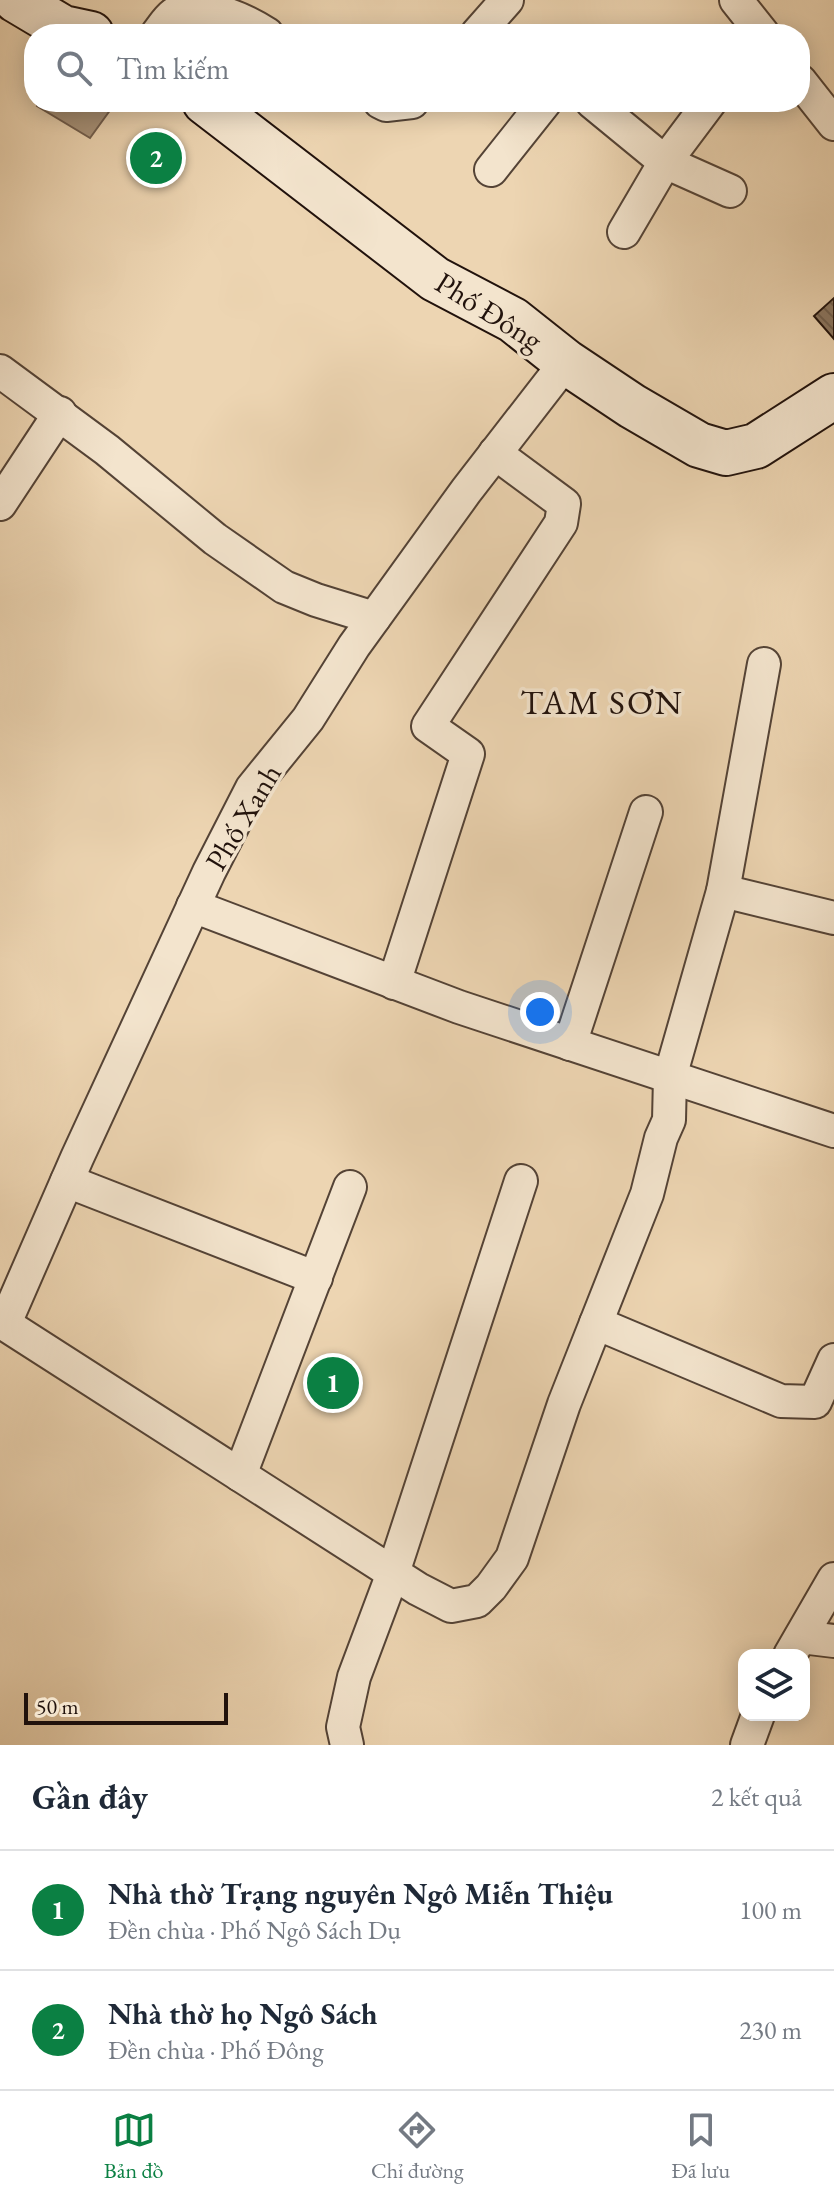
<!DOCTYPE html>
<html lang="vi">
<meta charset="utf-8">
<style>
body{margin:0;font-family:"EB Garamond",serif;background:#f6f6f7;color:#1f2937}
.controls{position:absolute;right:24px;bottom:24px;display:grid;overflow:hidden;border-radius:16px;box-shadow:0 4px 20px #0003}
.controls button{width:72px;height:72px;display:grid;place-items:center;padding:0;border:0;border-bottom:2px solid #e0e1e3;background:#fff;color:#1f2937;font:40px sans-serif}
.scale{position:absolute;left:24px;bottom:20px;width:204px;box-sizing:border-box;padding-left:8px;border:4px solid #21120c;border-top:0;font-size:22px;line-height:28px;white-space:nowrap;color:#21120c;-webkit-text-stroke:6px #f3e4cd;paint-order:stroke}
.you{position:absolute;left:540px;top:1012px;width:28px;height:28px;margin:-20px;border:6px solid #fff;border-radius:50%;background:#1a73e8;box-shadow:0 0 0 12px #1a73e833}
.badge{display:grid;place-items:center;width:52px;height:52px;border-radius:50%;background:#0b8043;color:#fff;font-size:26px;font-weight:700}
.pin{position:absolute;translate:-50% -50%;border:4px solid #fff;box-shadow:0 2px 8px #0006}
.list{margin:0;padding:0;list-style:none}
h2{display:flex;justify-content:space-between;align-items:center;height:104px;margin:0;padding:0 32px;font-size:34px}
h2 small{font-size:26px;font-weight:400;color:#747a83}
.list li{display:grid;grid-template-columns:52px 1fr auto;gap:24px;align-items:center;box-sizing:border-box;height:120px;padding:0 32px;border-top:2px solid #e0e1e3}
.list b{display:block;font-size:30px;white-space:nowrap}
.list p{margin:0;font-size:26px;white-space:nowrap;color:#747a83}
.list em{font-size:26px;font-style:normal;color:#747a83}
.icon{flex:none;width:44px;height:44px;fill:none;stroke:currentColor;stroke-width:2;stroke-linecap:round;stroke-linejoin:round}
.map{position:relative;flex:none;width:834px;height:1745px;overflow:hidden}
.search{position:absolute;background:#fff;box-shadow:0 4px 20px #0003;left:24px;right:24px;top:24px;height:88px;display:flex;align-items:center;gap:20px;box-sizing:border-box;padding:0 28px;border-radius:32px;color:#747a83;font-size:30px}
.sheet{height:344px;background:#fff}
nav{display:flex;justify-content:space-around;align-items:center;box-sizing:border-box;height:112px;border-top:2px solid #e0e1e3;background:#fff;font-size:22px;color:#747a83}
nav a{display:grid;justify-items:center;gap:4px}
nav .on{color:#0b8043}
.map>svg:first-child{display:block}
.water{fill:#a8937a;stroke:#725f4e;stroke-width:2}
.building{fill:url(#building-back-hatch);stroke:#21120c;stroke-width:2}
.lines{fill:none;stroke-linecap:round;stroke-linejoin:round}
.street-casing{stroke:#544336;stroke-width:36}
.secondary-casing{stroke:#21120c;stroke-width:48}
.street{stroke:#f3e4cd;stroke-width:32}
.secondary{stroke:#f3e4cd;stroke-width:44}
.labels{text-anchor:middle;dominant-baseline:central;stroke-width:7;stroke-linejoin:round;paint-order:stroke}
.street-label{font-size:30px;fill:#21120c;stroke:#f3e4cd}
.quarter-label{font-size:34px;letter-spacing:2px;fill:#21120c;stroke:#f3e4cd}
</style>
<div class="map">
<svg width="834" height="1745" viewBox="0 0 834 1745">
<defs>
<pattern id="building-back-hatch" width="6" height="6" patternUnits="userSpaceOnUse" patternTransform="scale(2)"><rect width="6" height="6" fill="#8b7762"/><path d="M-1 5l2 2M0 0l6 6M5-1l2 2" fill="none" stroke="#71604f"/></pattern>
</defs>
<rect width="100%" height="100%" fill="#edd5b2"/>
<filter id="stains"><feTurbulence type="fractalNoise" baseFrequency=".0025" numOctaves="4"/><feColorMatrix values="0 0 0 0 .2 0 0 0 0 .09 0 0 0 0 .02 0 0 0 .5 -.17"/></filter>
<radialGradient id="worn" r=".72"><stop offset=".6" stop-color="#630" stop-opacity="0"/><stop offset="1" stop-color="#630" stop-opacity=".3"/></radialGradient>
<path class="water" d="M38,102H116L90,138L37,106Z"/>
<g class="building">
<path d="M834,298V339L814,316Z"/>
<path d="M327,1364L350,1371L339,1403L317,1395Z"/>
</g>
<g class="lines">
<g class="street-casing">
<g id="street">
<path d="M736,0L763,34"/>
<path d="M157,34C162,28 167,19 174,14C202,0 242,18 267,34"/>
<path d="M477,34L507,0"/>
<path d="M800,81L834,124"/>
<path d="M380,102L386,105L412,102"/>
<path d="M592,102L665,162L730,191"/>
<path d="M491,170L545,102"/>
<path d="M624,232L665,162L710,102"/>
<path d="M0,371L107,450L215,539L284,587L316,600L374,618"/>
<path d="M0,504L60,413"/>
<path d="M723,891L834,918"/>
<path d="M193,906L459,1007L834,1131"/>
<path d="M394,983L468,754L428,726L561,523L564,504L495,453"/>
<path d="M570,1044L646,812"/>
<path d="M67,1181L316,1278"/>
<path d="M0,1321L418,1589L451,1606L477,1601L491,1587L512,1558L564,1404L647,1194L661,1138L669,1120L670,1077L723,891L764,664"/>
<path d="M5,1323L77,1158L209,872L252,788L308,719L354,646L466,491L566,362"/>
<path d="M596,1323L781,1401L815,1402L834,1360"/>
<path d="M240,1475L350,1187"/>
<path d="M801,1637L834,1641"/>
<path d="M790,1655L834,1579"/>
<path d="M347,1745L343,1727L354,1677L393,1573L521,1181"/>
<path d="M747,1745L758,1715"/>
</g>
</g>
<g class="secondary-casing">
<g id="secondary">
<path d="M16,0L63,28L91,34"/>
<path d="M205,102L435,279L513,320L566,362L632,406L699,445L726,453L756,446L834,396"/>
</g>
</g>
<use href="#street" class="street"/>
<use href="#secondary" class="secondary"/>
</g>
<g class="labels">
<g class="street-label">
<text transform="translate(489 311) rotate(32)">Phố Đông</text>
<text transform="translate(243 817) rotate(-59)">Phố Xanh</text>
</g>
<g class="quarter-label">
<text x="602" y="702">TAM SƠN</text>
</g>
</g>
<rect width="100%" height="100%" filter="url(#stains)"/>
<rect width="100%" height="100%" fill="url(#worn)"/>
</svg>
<div class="controls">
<button><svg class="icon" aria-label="layers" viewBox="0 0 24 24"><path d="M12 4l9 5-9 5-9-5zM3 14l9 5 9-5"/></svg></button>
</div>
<div class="scale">50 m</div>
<div class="you"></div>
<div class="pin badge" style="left:333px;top:1383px">1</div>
<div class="pin badge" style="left:156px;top:158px">2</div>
<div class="search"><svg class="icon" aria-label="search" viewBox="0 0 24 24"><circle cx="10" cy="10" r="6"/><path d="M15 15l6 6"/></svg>Tìm kiếm</div>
</div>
<section class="sheet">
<h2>Gần đây<small>2 kết quả</small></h2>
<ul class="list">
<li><span class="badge">1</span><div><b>Nhà thờ Trạng nguyên Ngô Miễn Thiệu</b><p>Đền chùa · Phố Ngô Sách Dụ</p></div><em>100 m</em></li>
<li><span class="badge">2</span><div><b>Nhà thờ họ Ngô Sách</b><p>Đền chùa · Phố Đông</p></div><em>230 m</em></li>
</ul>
</section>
<nav>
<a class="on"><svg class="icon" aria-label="map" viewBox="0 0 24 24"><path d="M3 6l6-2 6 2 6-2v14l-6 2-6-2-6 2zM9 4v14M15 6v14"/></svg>Bản đồ</a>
<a><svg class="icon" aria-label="directions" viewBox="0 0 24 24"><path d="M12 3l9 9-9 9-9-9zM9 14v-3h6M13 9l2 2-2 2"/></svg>Chỉ đường</a>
<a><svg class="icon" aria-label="saved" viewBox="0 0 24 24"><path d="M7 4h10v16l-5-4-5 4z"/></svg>Đã lưu</a>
</nav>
